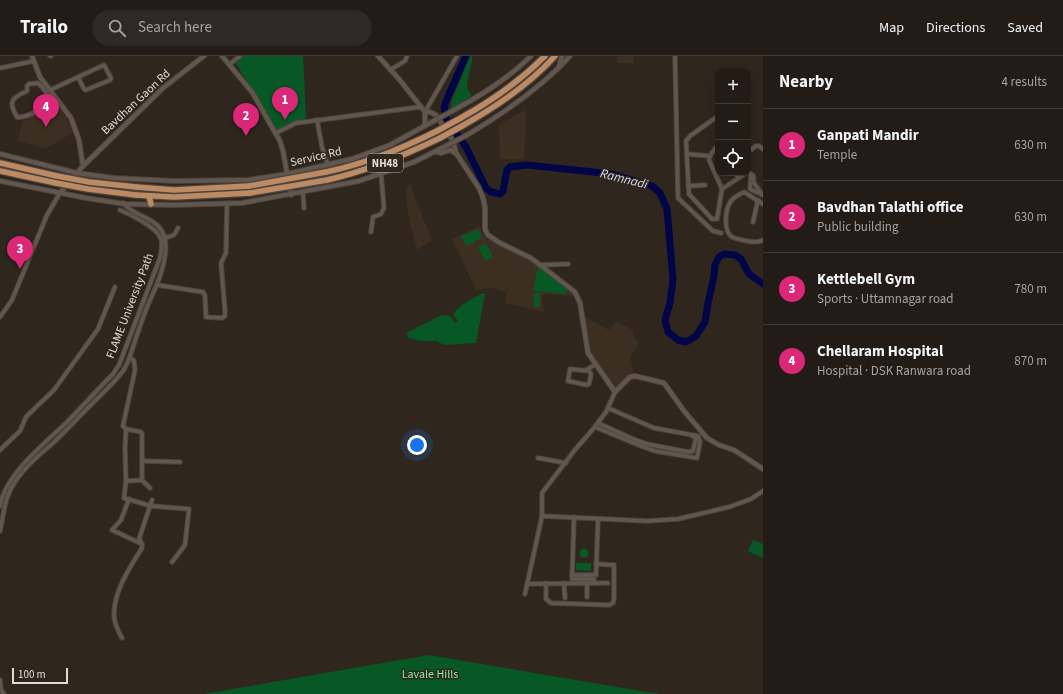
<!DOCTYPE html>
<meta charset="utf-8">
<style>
body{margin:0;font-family:"Source Sans 3",sans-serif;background:#2f2923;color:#f1f3f6}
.controls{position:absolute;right:12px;top:12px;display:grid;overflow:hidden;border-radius:8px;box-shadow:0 4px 16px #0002}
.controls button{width:36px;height:36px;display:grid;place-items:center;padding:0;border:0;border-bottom:1px solid #403a35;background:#231c16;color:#f1f3f6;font:20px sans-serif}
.scale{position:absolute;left:12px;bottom:10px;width:56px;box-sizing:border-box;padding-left:4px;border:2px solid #e1dbd5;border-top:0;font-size:11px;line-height:14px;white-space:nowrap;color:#e1dbd5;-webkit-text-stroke:3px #2f261d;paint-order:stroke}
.you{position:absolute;left:417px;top:389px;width:14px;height:14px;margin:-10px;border:3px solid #fff;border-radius:50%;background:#1a73e8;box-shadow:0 0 0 6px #1a73e833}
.badge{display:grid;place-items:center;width:26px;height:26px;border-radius:50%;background:#db2777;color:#fff;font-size:13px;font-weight:700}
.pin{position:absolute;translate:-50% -33px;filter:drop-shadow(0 1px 2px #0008)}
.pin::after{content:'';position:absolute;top:21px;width:14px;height:12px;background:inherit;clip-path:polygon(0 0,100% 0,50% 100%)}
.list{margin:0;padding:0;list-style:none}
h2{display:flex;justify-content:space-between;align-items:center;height:52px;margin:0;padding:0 16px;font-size:17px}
h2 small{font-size:13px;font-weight:400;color:#a3a1a1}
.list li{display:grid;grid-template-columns:26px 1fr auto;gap:12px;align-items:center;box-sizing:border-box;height:72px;padding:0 16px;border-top:1px solid #403a35}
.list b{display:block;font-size:15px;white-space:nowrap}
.list p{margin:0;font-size:13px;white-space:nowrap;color:#a3a1a1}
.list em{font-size:13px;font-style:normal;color:#a3a1a1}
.icon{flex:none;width:22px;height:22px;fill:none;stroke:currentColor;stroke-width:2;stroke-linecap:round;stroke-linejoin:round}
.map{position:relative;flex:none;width:763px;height:638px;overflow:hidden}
header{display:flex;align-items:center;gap:24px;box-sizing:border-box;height:56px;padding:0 20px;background:#231c16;border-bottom:1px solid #403a35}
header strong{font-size:19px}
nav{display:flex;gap:22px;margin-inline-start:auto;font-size:14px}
.search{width:280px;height:36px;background:#2f2923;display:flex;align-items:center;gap:10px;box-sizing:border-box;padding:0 14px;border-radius:22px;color:#a3a1a1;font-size:15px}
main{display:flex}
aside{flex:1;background:#231c16}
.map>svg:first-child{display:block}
.built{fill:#3c2e21}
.green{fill:#075825}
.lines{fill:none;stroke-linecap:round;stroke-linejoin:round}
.river{stroke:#000548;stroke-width:7}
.minor-casing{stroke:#4c443d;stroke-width:5.5}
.tertiary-casing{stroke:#4c443d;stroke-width:6}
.trunk-casing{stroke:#4c443d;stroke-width:8}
.minor{stroke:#62574e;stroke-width:3.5}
.tertiary{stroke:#62574e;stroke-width:4}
.trunk{stroke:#bc8b64;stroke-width:5.5}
.tertiary-bridge-casing{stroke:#4c443d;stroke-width:6;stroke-linecap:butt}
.trunk-bridge-casing{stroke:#4c443d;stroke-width:8;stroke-linecap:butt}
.tertiary-bridge{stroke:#62574e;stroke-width:4}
.trunk-bridge{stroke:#bc8b64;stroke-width:5.5}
.labels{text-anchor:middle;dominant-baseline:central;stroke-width:3;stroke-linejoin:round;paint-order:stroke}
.shield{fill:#2f261d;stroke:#aca59e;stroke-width:1}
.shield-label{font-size:11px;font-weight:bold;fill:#e1dbd5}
.street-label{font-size:12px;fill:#e1dbd5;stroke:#2f261d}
.park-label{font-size:12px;fill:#88f19f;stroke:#2f261d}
.water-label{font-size:13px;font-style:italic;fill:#d2dcf1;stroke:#2f261d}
</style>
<header>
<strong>Trailo</strong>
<div class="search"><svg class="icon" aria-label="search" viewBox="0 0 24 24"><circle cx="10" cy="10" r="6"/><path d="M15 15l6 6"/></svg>Search here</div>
<nav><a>Map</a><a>Directions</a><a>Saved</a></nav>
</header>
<main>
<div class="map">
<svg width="763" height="638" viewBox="0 0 763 638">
<rect width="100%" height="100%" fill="#2f261d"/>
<g class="built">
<rect x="617" y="0" width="17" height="7"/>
<path d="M59,49L74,76L45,93L17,84L23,65Z"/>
<path d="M524,54L526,58L524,103H500L499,69Z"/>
<path d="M411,128L415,142L432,184L417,194L410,167L407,150L406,132Z"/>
<path d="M479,170L484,180L488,183L529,203L574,237L575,240L542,238L544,256L505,247L507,236L491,232L476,234L452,183Z"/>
<path d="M583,260L609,274L616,265L634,275L633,279L639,287L630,301L634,318L627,321L615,332L592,302L589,293Z"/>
</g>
<g class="green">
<path d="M243,0H303L306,63L276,77L236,7Z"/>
<path d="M470,0H472V4L467,28L468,34L472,40L451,53L452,44Z"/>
<path d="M478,173L482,182L466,190L461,180Z"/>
<path d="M486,187L493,201L485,205L478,191Z"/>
<path d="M538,211L568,234L566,238L533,235Z"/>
<path d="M483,237L485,238L476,287L444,289L437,285H420L409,282L406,277L442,259L450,260L455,267L458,265L453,258C461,248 471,243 483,237Z"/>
<rect x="534" y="237" width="6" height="14"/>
<path d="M753,484L763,488V502L748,495Z"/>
<circle cx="584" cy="497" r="4.5"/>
<path d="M576,507H591V515L576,514Z"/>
<path d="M429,599L659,638H204Z"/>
</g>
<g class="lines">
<path class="river" d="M466,0L446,45L444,52L446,62L466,91L486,132L491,136L500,138L503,135L507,114L510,111L527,109L612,118L652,130L660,137L667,153L673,223L670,247L665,264L668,276L678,284L686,286L696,280L705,266L708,247L714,220L715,209L719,201L724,198L735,199L741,203L749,218L763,228"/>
<g class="minor-casing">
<g id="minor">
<path d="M50,0H51"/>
<path d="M675,0L678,142L713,175L721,177"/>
<path d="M230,8L240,0"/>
<path d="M0,12L34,5"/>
<path d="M390,14L405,5L407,0"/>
<path d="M38,27C44,33 51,40 49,49C41,53 25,63 17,61C8,46 11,42 27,35V30L29,28Z"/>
<path d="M50,34L104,9L111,22L110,24L86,34L84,33L78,21"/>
<path d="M425,56L457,0"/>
<path d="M718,60L690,80L686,85L689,138L712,163H717L722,133L746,117"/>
<path d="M317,64L322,91L328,109"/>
<path d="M276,77L296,67L420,51"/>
<path d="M718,89L711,98L709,104L722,133"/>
<path d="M748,92L752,93L756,90H759L763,93"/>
<path d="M687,98L709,100"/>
<path d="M748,116L751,118L750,133L763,139"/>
<path d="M735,117L737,120L741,119"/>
<path d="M753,119L754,127L762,138"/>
<path d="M688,130L705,129"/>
<path d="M303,137L304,152"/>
<path d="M763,148L744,136C740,138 734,141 731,145C725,153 723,175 732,181C736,183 743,184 747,185C752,186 758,187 763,184"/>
<path d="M753,166L758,144"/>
<path d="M371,176L373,161L381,158L384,152L381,118"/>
<path d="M165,182L174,179L178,172"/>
<path d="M540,209L568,208"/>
<path d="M157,229L203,236L205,240L206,261L222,262L225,260V255L221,207L226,197L227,148"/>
<path d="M0,261L12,244L47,159L60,137"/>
<path d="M131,302L134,305L135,314L123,370L126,373L141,376L142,378V424L150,432"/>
<path d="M570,313L589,315L591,318L589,328L587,329L568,325Z"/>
<path d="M586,314L596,308"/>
<path d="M598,367L633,383L647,388L688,396L693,395L696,382L695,381L692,380"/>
<path d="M595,371L641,390L655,395L697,402L700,386L698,380L654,372L608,352"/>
<path d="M126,373L125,393L126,425L142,424"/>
<path d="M0,394L20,375L26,361L30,357L54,334L98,273L115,231"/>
<path d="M538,402L566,407"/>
<path d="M143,405L180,406"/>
<path d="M126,425L124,442L151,450L189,453L185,489L172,506"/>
<path d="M129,443L121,464L112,474L142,488"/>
<path d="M0,450C5,419 43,389 66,367C82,351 97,334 113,318L119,309L160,202C161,196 163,188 161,183C158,172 130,158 120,154"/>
<path d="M542,460L647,465L678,463L729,451L751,443L763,435"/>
<path d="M574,461L572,523H594V527"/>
<path d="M0,475C4,458 4,441 15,426C25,411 39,399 53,387C69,372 84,355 100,340C108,332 116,324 123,315C130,304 130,299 134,288C139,273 144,257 151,242C159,225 172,193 162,175C154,161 133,160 123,147"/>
<path d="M572,519H596L598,463"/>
<path d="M546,527V543L551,547L609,549L613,547L614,543V509L596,508"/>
<path d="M564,527L565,542"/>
<path d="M587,527V541"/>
<path d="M527,528L608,527"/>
<path d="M525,538L542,460V437L574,395L594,372L606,356L615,336"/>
<path d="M122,582C118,575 114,567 114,558C114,535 130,511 142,492V488L139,483L152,444"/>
<path d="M0,624L1,634L4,638"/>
</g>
</g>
<g class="tertiary-casing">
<g id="tertiary">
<path d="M32,0L40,21L71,62L79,84L83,110L60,137"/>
<path d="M222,0L252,36L280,85L283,95L291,139"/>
<path d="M378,0L399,23L425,56V70"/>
<path d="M559,10L562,0"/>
<path d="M454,54C482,39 509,22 531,0"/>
<path d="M425,56H430L436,59L453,85L456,97L479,132L483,142L485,152V173L488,179L500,187L531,202L575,236L580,247L588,297L615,336L630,321L635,320L664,327L684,355L707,382L719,389L734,394L763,413"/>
<path d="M467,79C504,57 541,32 570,0"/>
<path d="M437,96L441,97L450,94L455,97"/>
<path d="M0,98L77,117L114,122L174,125L248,124L287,118L352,103L390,89L430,67"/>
<path d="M83,110L163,32L204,0"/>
<path d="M0,125L86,142L125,148L174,149L242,147L359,125L414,106L444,91"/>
</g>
</g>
<g class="trunk-casing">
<g id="trunk">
<path d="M459,63C490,46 519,26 545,0"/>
<path d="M462,70C496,51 529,29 555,0"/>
<path d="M0,107L57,120"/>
<path d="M0,115L56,127"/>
<path d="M326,116C365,108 401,93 437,75"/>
<path d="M327,124C367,115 403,100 440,82"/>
<path d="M136,131L174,134L249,130"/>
<path d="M136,139L174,141L250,137"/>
<path d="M149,140L151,148"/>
</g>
</g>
<use href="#minor" class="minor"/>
<use href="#tertiary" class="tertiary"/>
<use href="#trunk" class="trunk"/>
<g class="tertiary-bridge-casing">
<g id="tertiary-bridge">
<path d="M430,67L454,54"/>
<path d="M444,91L467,79"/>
</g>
</g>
<g class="trunk-bridge-casing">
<g id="trunk-bridge">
<path d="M437,75L459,63"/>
<path d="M440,82L462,70"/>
<path d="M57,120L89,126L136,131"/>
<path d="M56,127L88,133L136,139"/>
<path d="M249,130L326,116"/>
<path d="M250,137L327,124"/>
</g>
</g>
<use href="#tertiary-bridge" class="tertiary-bridge"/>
<use href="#trunk-bridge" class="trunk-bridge"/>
</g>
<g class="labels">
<rect class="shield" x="367" y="98" width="36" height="18" rx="3"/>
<g class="shield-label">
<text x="385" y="107">NH48</text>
</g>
<g class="street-label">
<text transform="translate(136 46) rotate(-43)">Bavdhan Gaon Rd</text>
<text transform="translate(316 101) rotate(-13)">Service Rd</text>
<text transform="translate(130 250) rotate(-69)">FLAME University Path</text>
</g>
<g class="park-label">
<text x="430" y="618">Lavale Hills</text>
</g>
<g class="water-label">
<text transform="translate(624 123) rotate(14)">Ramnadi</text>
</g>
</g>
</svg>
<div class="controls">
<button>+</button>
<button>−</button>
<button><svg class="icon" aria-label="locate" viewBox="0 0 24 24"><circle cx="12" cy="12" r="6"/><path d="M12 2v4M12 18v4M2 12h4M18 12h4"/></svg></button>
</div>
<div class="scale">100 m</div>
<div class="you"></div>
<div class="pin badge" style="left:285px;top:64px">1</div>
<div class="pin badge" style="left:246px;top:80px">2</div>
<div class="pin badge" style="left:20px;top:213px">3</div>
<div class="pin badge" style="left:46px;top:71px">4</div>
</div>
<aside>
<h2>Nearby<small>4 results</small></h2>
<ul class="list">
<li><span class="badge">1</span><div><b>Ganpati Mandir</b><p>Temple</p></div><em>630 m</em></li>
<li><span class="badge">2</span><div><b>Bavdhan Talathi office</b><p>Public building</p></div><em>630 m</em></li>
<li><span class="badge">3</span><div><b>Kettlebell Gym</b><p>Sports · Uttamnagar road</p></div><em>780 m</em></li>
<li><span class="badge">4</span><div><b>Chellaram Hospital</b><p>Hospital · DSK Ranwara road</p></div><em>870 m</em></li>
</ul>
</aside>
</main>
